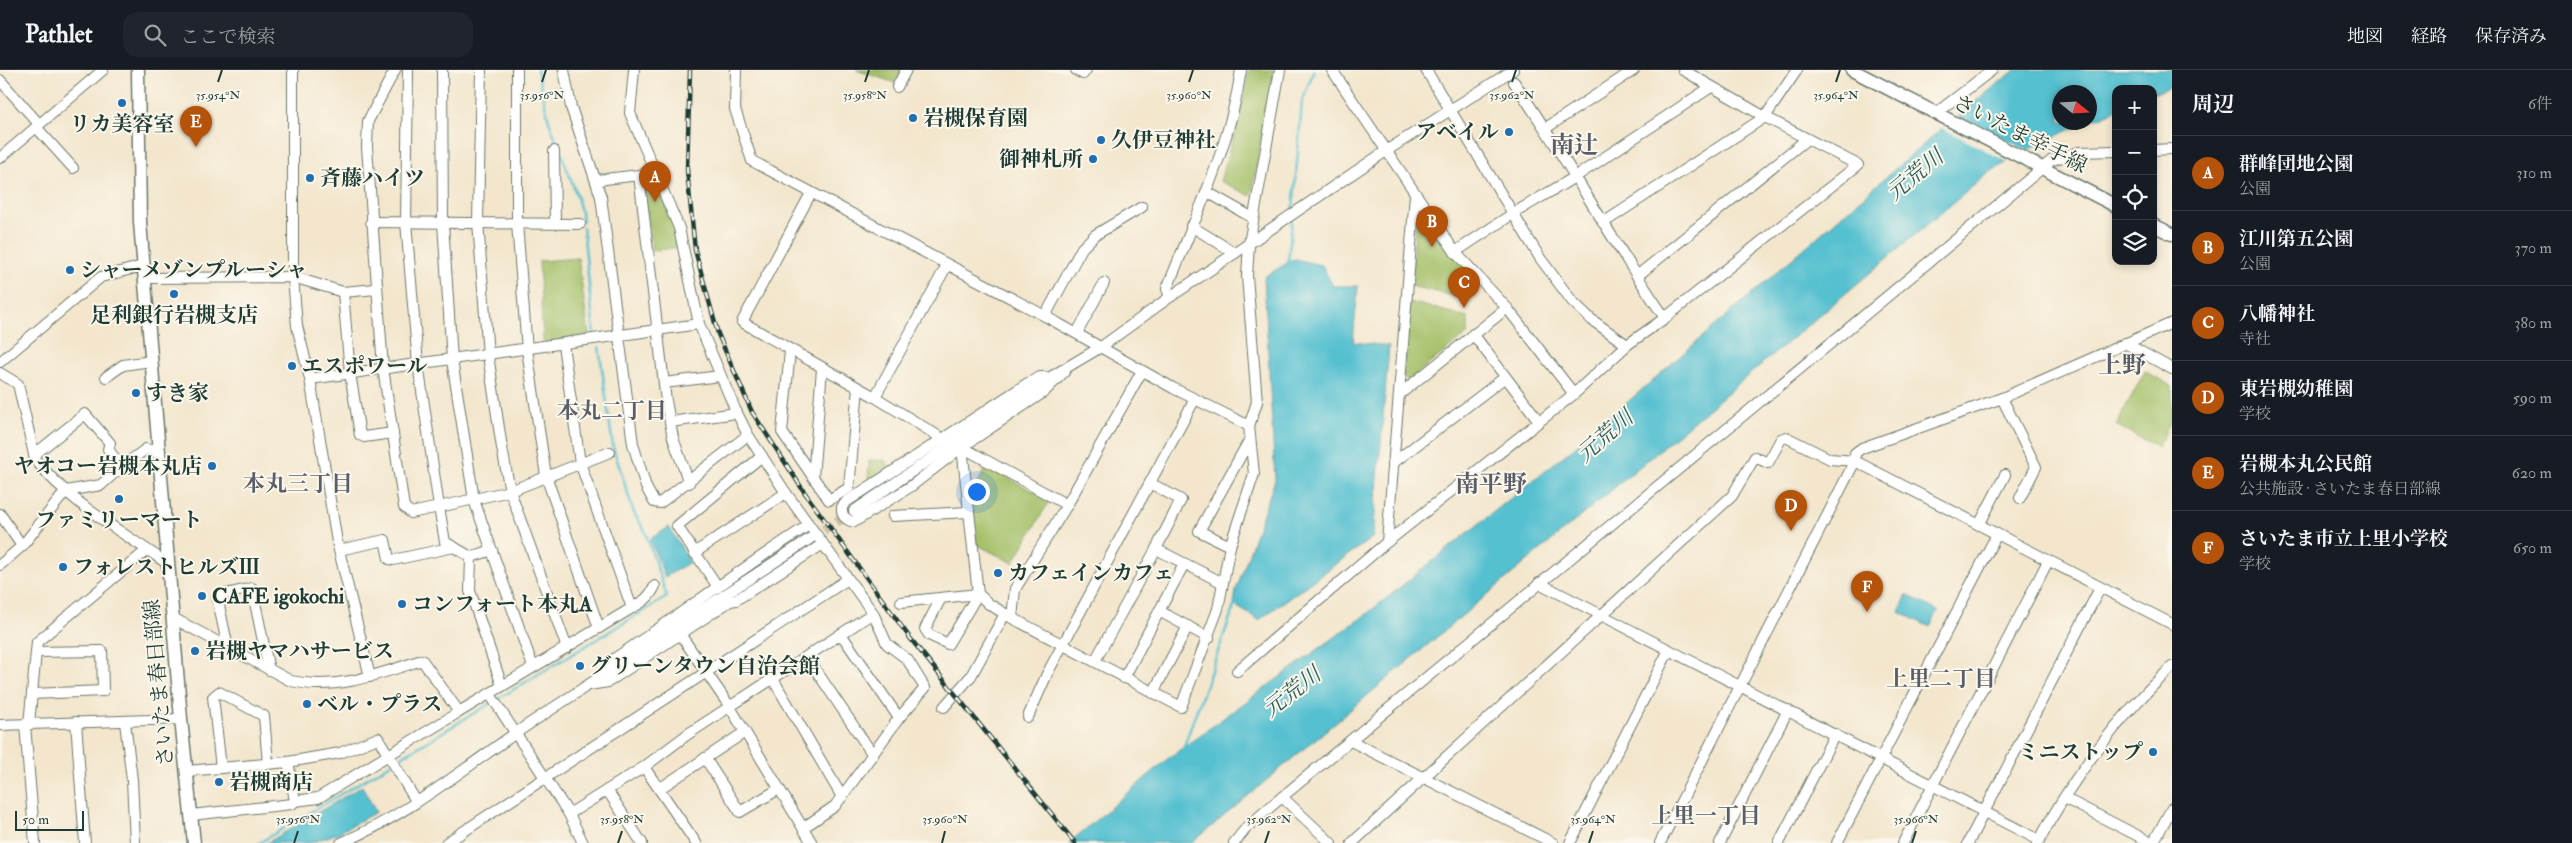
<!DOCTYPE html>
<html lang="ja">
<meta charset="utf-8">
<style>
body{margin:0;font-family:"IM FELL Double Pica","Noto Serif JP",serif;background:#20242c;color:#f1f3f6}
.controls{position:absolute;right:15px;top:15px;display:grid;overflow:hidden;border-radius:10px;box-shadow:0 2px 8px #0003}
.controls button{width:45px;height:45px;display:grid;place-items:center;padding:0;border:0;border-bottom:1px solid #363941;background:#171b24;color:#f1f3f6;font:25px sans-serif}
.compass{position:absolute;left:2052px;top:15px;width:45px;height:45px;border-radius:50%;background:#171b24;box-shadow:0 2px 8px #0003;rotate:108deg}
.scale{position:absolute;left:15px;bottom:12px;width:69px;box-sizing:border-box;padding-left:5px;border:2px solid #1f3d34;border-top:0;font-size:14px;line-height:18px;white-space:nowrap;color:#1f3d34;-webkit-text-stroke:4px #fbf7ec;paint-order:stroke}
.you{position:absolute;left:976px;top:421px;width:18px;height:18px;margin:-12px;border:4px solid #fff;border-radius:50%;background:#1a73e8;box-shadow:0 0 0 8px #1a73e833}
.badge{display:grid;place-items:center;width:32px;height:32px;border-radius:50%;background:#b45309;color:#fff;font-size:16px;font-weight:700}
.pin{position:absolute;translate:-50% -41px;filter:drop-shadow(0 1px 2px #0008)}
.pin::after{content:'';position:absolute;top:26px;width:18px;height:15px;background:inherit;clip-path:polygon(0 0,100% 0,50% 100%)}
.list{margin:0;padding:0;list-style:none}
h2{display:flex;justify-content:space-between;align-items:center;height:65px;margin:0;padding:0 20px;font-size:21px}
h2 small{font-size:16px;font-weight:400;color:#9ea1a6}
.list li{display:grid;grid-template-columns:32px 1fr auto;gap:15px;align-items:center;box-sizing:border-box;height:75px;padding:0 20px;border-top:1px solid #363941}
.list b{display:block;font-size:19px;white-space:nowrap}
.list p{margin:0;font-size:16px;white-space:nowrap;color:#9ea1a6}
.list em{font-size:16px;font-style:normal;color:#9ea1a6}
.icon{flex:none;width:28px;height:28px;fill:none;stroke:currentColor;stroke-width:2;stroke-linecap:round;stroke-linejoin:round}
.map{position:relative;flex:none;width:2172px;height:773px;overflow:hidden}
header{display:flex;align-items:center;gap:30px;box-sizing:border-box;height:70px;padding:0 25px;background:#171b24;border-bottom:1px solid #363941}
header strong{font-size:24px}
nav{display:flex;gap:28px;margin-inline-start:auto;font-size:18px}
.search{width:350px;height:45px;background:#20242c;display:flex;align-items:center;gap:12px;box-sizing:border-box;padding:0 18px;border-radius:15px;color:#9ea1a6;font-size:19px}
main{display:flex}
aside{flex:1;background:#171b24}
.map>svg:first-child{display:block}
.green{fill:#a3bf66;stroke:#617e4d}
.water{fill:#55c0d0;stroke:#3a7e82}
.pier{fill:#f3e6cd}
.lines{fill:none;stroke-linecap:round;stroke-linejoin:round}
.stream{stroke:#55c0d0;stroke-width:2.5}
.minor-tunnel{stroke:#c9c4ae;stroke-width:10;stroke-dasharray:10 5;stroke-linecap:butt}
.minor-casing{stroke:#69786a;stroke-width:12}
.major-casing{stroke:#69786a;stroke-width:15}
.minor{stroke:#fff;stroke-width:10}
.major{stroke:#fff;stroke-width:12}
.rail-casing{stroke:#1f3d34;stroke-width:4.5}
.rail{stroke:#fbf7ec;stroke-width:2.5;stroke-dasharray:8;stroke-linecap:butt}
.ticks{fill:none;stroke:#1f3d34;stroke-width:2}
.poi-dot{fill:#1f6fb2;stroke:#fbf7ec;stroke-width:2}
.labels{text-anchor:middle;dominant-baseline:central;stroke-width:4;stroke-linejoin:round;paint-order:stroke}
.poi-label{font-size:21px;font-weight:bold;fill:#1f3d34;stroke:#fbf7ec;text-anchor:start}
.street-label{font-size:21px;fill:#1f3d34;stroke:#fbf7ec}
.water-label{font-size:22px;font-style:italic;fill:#2c5e5b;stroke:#fbf7ec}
.neighbourhood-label{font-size:22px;font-weight:bold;fill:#595e68;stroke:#fbf7ec}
.quarter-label{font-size:24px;font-weight:bold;fill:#595e68;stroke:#fbf7ec}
.ticks-label{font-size:12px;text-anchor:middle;fill:#1f3d34;stroke:#fbf7ec;stroke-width:4;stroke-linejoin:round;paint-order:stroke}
</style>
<header>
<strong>Pathlet</strong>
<div class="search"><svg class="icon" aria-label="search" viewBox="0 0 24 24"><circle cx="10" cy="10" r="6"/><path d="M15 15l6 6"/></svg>ここで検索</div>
<nav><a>地図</a><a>経路</a><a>保存済み</a></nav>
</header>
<main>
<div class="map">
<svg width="2172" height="773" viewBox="0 0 2172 773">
<rect width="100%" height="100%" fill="#fbf7ec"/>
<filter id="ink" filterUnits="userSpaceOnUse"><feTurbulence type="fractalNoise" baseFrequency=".02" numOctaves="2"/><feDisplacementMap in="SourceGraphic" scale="10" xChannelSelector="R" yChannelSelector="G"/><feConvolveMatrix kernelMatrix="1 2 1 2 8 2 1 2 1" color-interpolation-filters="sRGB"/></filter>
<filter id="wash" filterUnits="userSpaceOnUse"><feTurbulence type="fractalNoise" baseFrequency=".0096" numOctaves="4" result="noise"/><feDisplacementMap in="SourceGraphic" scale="20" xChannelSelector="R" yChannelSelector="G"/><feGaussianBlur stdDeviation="1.12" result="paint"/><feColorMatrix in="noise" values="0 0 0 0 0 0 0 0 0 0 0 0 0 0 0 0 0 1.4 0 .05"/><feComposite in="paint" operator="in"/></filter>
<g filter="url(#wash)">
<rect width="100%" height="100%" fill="#f3e6cd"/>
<g class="green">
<path d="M856,0H902L896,13Z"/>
<path d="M1249,0H1274L1251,126L1220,111L1240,44Z"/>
<path d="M654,108L673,154L679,177L652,181L643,109Z"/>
<path d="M1424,142L1475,211L1470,230L1411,216L1416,143Z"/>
<path d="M578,188L589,266L543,272L539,191Z"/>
<path d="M1409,232L1468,247V263L1409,310L1403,307Z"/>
<path d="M2145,301L2172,316V350L2157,377L2116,355Z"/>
<path d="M869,390H885L889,398L868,411Z"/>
<path d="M987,397L1050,430L1013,493L976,474L971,425Z"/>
</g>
<g class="water">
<path d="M2015,0H2172V16L2153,24V19H2116V40L2090,51V22H2060V52L2086,53L2044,71L1990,102L1192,773H1069L1170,687L1368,543L1592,363L1940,60Z"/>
<path d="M1294,189L1322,195L1333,216H1358L1353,272L1389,276L1373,467L1259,550L1234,535L1236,520L1275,410L1264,207Z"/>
<path d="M669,457L690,492L665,507L650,469Z"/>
<path d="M1907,525L1938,541L1930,557L1899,542Z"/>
<path d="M362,716L376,742L336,764L310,773H267Z"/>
</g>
<path class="pier" d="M1956,45L2030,82L2010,93L1940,57Z"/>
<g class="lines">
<g class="stream">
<path d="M537,0L549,51L577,126L583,151"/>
<path d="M1293,141L1302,32L1314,0"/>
<path d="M583,157L594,264"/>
<path d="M1288,193L1292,149"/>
<path d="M496,630L667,527L645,461L634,443L613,377L599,277"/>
<path d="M1183,679L1235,534"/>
<path d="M395,691L491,633"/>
<path d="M259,773L391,694"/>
</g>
</g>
</g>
<g filter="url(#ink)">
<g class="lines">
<path class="minor-tunnel" d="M811,468L851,443"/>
<g class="minor-casing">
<g id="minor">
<path d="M293,0V207L297,256L310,309L337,472L370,607"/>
<path d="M395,0L368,51L367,77L383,298L404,437L411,443L439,437L445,472L471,487L470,521L502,616"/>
<path d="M408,0L406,152L418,294L439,437L510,421L610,382"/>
<path d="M442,0L443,153L452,290L474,430L533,597"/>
<path d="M481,0L478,152L488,285L502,378L510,421L567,578"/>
<path d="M517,0V153L527,280L546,406L599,558"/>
<path d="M564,0L571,37L601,127L633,374L646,417L654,432L660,433L748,365"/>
<path d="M634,0L630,43L679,158L699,254L735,339L748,365L786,423L873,543L887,574L907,589L925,618L899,648L835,736L803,758"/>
<path d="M736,0L735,39L752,91L1045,246L1173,318L1249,356"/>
<path d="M1076,0L1083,4L1086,0"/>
<path d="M1332,0L1455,182L1507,238L1574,324"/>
<path d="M1426,0L1540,188L1572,231L1592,250L1627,275"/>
<path d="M0,10L39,54"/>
<path d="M1514,12C1567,89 1612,171 1665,248"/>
<path d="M897,17L906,0"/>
<path d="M1935,44L1992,0"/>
<path d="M36,57L73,98"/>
<path d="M1546,58L1634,0"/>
<path d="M2153,80L2172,79"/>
<path d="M554,81L555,153"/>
<path d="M0,88L103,0"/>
<path d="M639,105L666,331L673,368L689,413"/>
<path d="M597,110L656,103"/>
<path d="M1207,122L1253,148"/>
<path d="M811,123L742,252L875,327L943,369"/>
<path d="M371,152L580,154"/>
<path d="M1603,153L1765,47L1797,0"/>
<path d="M1191,156L1235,183"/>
<path d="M1455,182L1514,143L1575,107L1711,17"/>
<path d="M1637,206L1807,69"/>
<path d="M144,208L293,207L343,222L376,219"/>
<path d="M343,222L350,303L360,365L364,367L393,363"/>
<path d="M1170,227L1167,219C1195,147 1230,78 1241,0"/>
<path d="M1045,246L1082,178L1095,165L1142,137"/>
<path d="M1077,263L1104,213"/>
<path d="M1473,264L1539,351"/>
<path d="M2125,273L2172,299"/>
<path d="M790,281L782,362L829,430L849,418L858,318"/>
<path d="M0,292L101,207L143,196"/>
<path d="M0,303L18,314L35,389C69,433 123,462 168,494"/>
<path d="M106,307L123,295L151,291"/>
<path d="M1045,307H1040L1028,313L846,432L842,437C841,446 846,450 854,452L910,417L962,377L1044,322L1065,301"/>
<path d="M310,309L699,254"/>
<path d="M664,313L720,306"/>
<path d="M1400,324L1507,238"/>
<path d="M875,327L947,195"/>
<path d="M2002,328L2036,397L2020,428"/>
<path d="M670,352L737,343"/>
<path d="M962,377L978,524L989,534L1012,548L1181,637L1218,539L1230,476L1254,404L1249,356L1257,332L1247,206L1249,174L1280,0"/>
<path d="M962,377L1067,435"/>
<path d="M34,385L85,344L110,373L108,379L121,397"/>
<path d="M1393,393L1504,308"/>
<path d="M813,407L822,299"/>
<path d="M1150,413L1181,430L1156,479L1223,513"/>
<path d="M854,441L1049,308L1101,277L1170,227L1386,81L1513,0"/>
<path d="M0,444L22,476"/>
<path d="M893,446L969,442"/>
<path d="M1979,455L2005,405"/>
<path d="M1387,472L1415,125"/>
<path d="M1230,476L1199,461L1250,369"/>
<path d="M339,480L385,470L389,489L393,490L454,477"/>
<path d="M694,483L786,423"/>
<path d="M471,487L492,480"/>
<path d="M0,495L22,476L66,421L101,415L121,397L146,379L160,382"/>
<path d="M1539,513L2039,770"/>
<path d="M718,517L677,456L762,386"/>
<path d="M941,528L925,559L929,565L948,574L978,524"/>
<path d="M901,532L978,524"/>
<path d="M632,538C643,532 649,528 655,516"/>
<path d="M1159,541L1209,568"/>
<path d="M173,548L291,611C336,621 379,604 422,590L459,642L632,538L580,393L563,275"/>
<path d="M1012,548L1015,519L1067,435L1142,301"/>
<path d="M680,564L730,637L812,773"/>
<path d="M841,564L899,648"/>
<path d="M228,578L217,526L252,518L269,600"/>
<path d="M807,587L873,685"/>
<path d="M1095,591L1156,479"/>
<path d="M608,593C676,548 740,499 809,455"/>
<path d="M1237,601L1387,472L1574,324L1627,275L1665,248L1858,95L1765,47L1683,0"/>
<path d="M1124,608L1184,494"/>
<path d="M773,609L842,727"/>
<path d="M589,615L608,612L730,531L736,530L823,474"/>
<path d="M1153,623L1188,556"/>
<path d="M32,624L103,621L102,581L36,582"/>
<path d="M493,629L569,744L583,773"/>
<path d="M944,637L971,606L1005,544"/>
<path d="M1028,647L1047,604L1195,329"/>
<path d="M76,652L85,773"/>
<path d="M125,652L132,710L135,773"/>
<path d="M29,654L37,572L147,480"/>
<path d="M0,655L181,649"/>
<path d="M25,655L35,773"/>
<path d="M1351,671L1553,773"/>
<path d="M705,688L740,742L779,719"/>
<path d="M288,692L295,731"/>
<path d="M644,697L696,773"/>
<path d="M221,698L213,627L219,622L264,646L268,694"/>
<path d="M187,701L288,692L340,683L378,668L416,731"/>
<path d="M659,719L745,662"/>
<path d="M607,720L642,773"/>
<path d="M1282,727L1331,773"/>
<path d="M2064,728L2152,773"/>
<path d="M569,744L644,697L688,664L873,543"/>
<path d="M191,745L292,734L295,731L318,728L459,642"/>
<path d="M341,773C408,745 467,696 526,656C621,593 716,531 811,468"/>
<path d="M446,773L848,509"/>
<path d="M1234,773L1247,757L1282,727L2052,90L2079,82L2116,81"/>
<path d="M1352,773L1732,426L1755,387L1768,393L1781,369L1786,367L1830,389L1855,391L2172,554"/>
<path d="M1570,773L1669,580"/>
<path d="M1660,773L1855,391V383L1862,378L2002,328L2172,253"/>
<path d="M1720,773L1788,640"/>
<path d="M1779,773L1835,664"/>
<path d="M1837,773L1997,464"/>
<path d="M1903,773L2048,491"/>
<path d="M1968,773L2100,518"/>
<path d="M2038,773C2071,709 2119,646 2172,597"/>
<path d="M2153,773L2172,738"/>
</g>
</g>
<g class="major-casing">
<g id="major">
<path d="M138,0L140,152L181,649L194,773"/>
<path d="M1852,0L2116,136"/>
<path d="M2153,155L2172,164"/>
</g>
</g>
<use href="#minor" class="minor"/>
<use href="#major" class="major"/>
<g class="rail-casing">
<path id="rail" d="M690,0L687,100L695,180L718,264L752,342L805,423L910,568L1075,773"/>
</g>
<use href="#rail" class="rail"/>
</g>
</g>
<path class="ticks" d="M218,12L222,0M542,12L546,0M865,12L869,0M1189,12L1193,0M1512,12L1516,0M1836,12L1840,0M294,773L298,761M618,773L622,761M942,773L945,761M1265,773L1269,761M1589,773L1593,761M1912,773L1916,761"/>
<g class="poi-dot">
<circle cx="122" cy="33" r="5"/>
<circle cx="913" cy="48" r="5"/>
<circle cx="1509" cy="62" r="5"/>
<circle cx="1101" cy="70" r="5"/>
<circle cx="1093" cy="89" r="5"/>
<circle cx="310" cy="108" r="5"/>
<circle cx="70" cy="200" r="5"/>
<circle cx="174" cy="224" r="5"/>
<circle cx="292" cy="296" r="5"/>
<circle cx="136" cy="323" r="5"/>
<circle cx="212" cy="396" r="5"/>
<circle cx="119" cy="429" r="5"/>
<circle cx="63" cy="497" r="5"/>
<circle cx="998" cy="503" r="5"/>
<circle cx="202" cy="526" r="5"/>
<circle cx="402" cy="534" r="5"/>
<circle cx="195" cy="581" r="5"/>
<circle cx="580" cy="596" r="5"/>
<circle cx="307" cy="634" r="5"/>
<circle cx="2153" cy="682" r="5"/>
<circle cx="219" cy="712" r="5"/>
</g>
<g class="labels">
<g class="poi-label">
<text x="923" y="48">岩槻保育園</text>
<text x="122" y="54" text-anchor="middle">リカ美容室</text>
<text x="1499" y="62" text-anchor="end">アベイル</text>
<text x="1111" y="70">久伊豆神社</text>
<text x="1083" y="89" text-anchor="end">御神札所</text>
<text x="320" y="108">斉藤ハイツ</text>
<text x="80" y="200">シャーメゾンプルーシャ</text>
<text x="174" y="245" text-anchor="middle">足利銀行岩槻支店</text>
<text x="302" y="296">エスポワール</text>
<text x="146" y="323">すき家</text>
<text x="202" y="396" text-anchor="end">ヤオコー岩槻本丸店</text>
<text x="119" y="450" text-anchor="middle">ファミリーマート</text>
<text x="73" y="497">フォレストヒルズⅢ</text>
<text x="1008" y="503">カフェインカフェ</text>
<text x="212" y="526">CAFE igokochi</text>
<text x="412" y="534">コンフォート本丸A</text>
<text x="205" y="581">岩槻ヤマハサービス</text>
<text x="590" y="596">グリーンタウン自治会館</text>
<text x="317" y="634">ベル・プラス</text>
<text x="2143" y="682" text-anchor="end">ミニストップ</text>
<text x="229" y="712">岩槻商店</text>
</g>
<g class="street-label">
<text transform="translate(2020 64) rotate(27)">さいたま幸手線</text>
<text transform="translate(159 613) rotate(-95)">さいたま春日部線</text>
</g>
<g class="water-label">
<text transform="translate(1915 105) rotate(-40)">元荒川</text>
<text transform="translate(1605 366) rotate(-41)">元荒川</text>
<text transform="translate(1292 622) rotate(-38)">元荒川</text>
</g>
<g class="neighbourhood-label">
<text x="612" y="341">本丸二丁目</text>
<text x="298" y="414">本丸三丁目</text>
<text x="1941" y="609">上里二丁目</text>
<text x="1706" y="746">上里一丁目</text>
</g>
<g class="quarter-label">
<text x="1574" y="75">南辻</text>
<text x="2122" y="295">上野</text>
<text x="1491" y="414">南平野</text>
</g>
</g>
<g class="ticks-label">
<text x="218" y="29">35.954°N</text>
<text x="542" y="29">35.956°N</text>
<text x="865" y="29">35.958°N</text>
<text x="1189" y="29">35.960°N</text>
<text x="1512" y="29">35.962°N</text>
<text x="1836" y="29">35.964°N</text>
<text x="298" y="753">35.956°N</text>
<text x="622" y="753">35.958°N</text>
<text x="945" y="753">35.960°N</text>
<text x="1269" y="753">35.962°N</text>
<text x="1593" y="753">35.964°N</text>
<text x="1916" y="753">35.966°N</text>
</g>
</svg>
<div class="controls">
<button>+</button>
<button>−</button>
<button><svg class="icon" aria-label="locate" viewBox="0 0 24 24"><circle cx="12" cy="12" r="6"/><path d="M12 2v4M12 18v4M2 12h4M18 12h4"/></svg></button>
<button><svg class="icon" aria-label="layers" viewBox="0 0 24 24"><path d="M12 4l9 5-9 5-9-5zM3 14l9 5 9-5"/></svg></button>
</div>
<svg class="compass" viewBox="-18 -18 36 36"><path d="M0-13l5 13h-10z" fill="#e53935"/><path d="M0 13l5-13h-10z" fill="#9ea1a6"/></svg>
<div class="scale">50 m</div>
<div class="you"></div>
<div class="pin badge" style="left:655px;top:132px">A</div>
<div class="pin badge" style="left:1432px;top:177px">B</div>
<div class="pin badge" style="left:1464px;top:238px">C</div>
<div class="pin badge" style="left:1791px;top:461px">D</div>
<div class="pin badge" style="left:196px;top:77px">E</div>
<div class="pin badge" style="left:1867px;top:542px">F</div>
</div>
<aside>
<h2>周辺<small>6件</small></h2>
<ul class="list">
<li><span class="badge">A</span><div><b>群峰団地公園</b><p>公園</p></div><em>310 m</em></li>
<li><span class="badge">B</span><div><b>江川第五公園</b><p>公園</p></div><em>370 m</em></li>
<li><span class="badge">C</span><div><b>八幡神社</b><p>寺社</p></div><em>380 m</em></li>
<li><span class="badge">D</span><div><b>東岩槻幼稚園</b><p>学校</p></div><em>590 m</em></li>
<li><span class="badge">E</span><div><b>岩槻本丸公民館</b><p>公共施設 · さいたま春日部線</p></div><em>620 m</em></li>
<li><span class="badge">F</span><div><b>さいたま市立上里小学校</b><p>学校</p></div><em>650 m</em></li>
</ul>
</aside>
</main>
